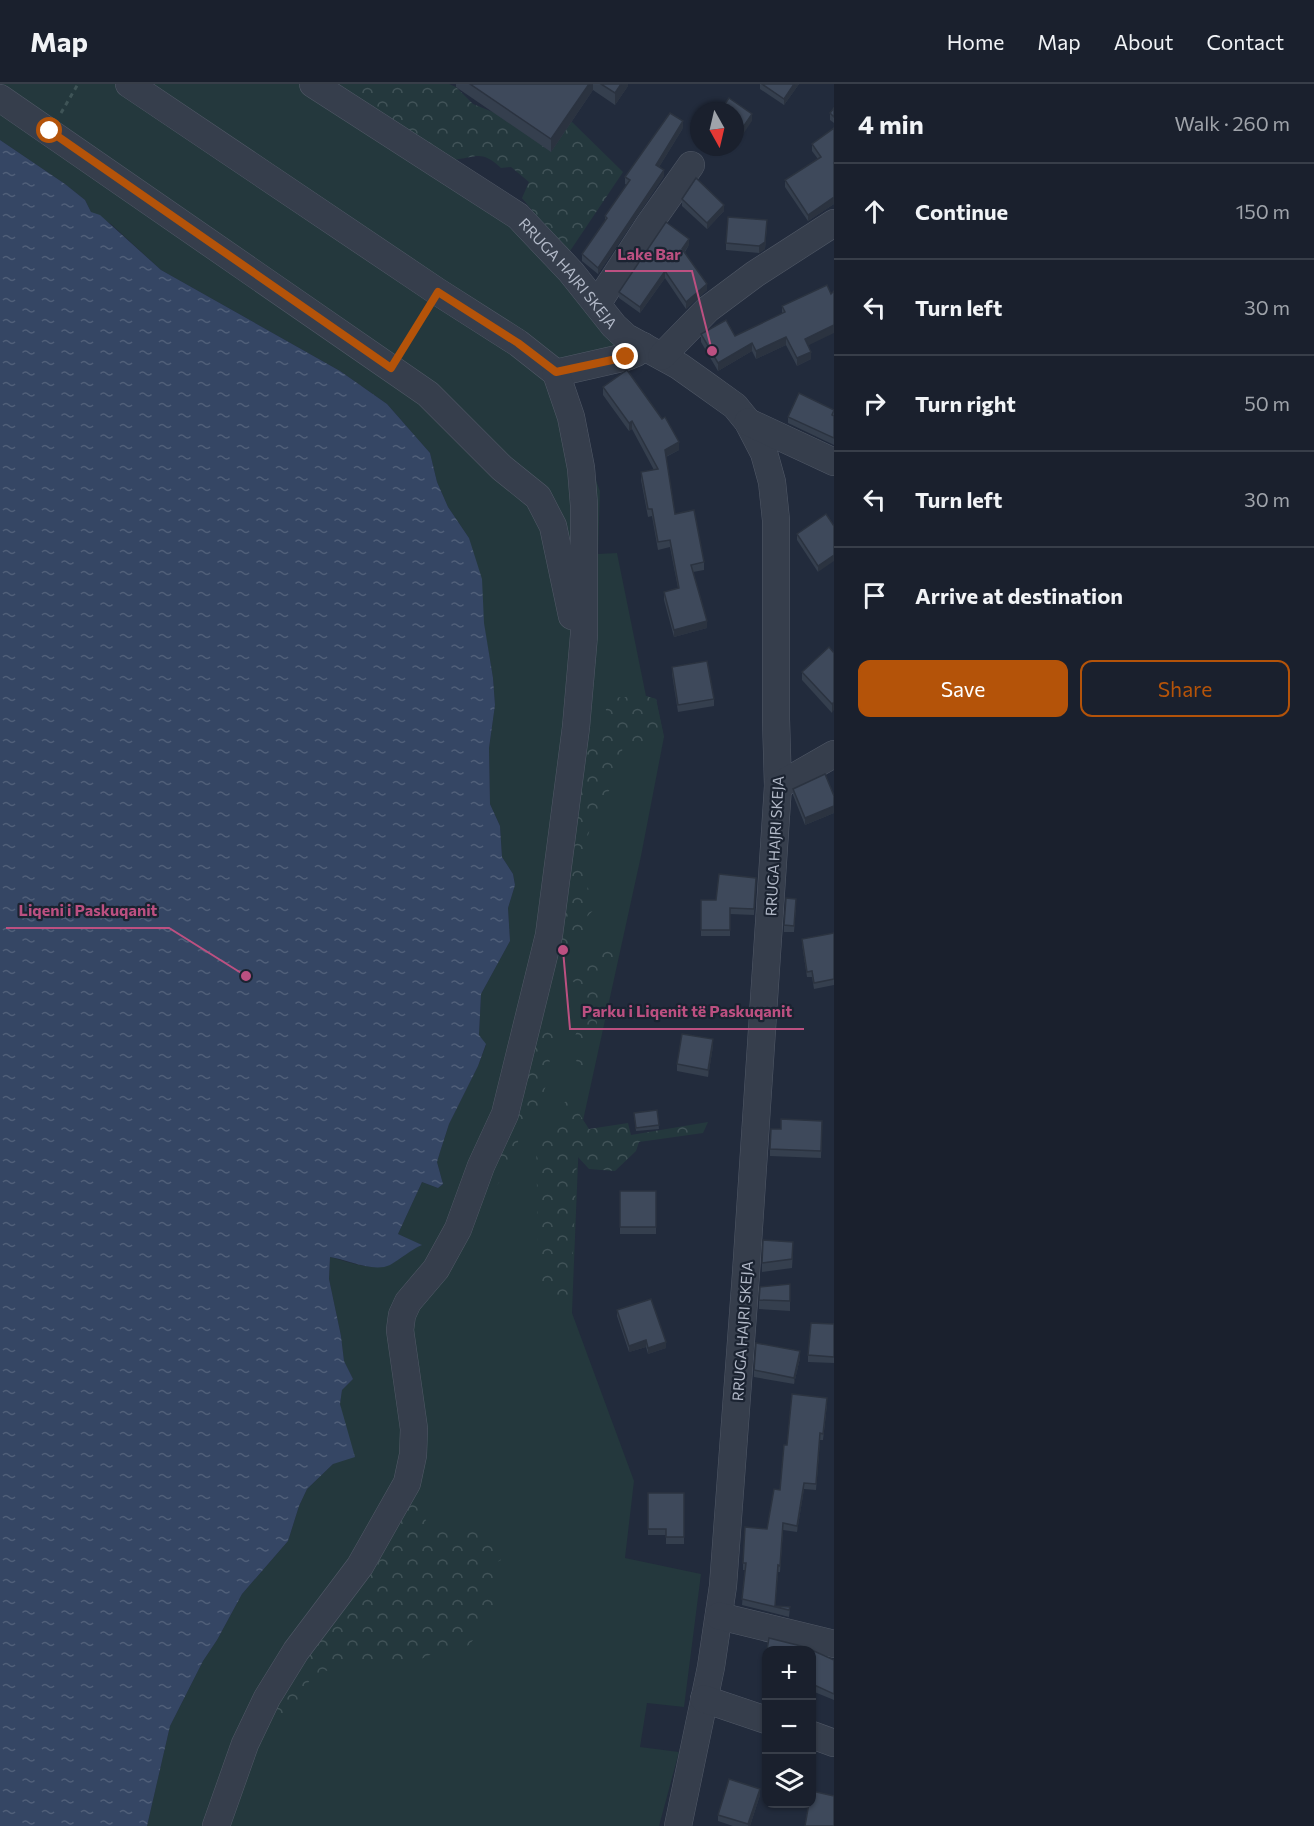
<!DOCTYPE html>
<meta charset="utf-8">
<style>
body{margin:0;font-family:Commissioner,sans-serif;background:#232835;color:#f1f3f6}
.controls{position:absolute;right:18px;bottom:18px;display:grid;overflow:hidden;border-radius:12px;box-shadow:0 2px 4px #0004}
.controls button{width:54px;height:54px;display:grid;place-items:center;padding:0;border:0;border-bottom:2px solid #383e49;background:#1a202d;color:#f1f3f6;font:30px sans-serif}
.compass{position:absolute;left:690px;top:18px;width:54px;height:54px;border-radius:50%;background:#1a202d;box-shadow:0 2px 4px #0004;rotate:172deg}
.stop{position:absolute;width:18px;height:18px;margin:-14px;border:4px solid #b45309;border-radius:50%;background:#fff}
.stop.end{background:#b45309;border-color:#fff;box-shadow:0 2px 6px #0008}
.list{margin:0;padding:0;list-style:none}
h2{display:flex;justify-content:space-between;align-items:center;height:78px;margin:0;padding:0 24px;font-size:26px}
h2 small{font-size:20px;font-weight:400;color:#9fa3aa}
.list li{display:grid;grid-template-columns:39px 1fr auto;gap:18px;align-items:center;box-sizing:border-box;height:96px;padding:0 24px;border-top:2px solid #383e49}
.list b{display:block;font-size:22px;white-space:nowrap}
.list em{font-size:20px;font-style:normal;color:#9fa3aa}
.actions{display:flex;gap:12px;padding:18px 24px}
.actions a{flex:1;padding:14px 0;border:2px solid #b45309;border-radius:12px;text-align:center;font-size:21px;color:#b45309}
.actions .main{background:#b45309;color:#fff}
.icon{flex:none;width:33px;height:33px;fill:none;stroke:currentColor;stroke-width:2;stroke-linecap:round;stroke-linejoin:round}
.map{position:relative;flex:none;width:834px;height:1742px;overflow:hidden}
header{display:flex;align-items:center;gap:36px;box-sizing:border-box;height:84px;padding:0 30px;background:#1a202d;border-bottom:2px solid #383e49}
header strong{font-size:28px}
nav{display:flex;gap:33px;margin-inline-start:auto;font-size:21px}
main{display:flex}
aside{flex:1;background:#1a202d}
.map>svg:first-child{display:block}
.green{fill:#24383d}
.forest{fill:url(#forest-crowns)}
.water{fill:url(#water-ripples)}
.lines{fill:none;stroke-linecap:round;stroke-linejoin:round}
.minor-casing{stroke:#515967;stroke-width:28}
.path{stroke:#3f5457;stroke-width:3;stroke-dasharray:4.5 4.5;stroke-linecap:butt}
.minor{stroke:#363e4c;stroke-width:27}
.wall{fill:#353f4e}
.shaded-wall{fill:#2b3340}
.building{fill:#3e495b;stroke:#2b3340;stroke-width:1.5}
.route{stroke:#b45309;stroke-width:8}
.labels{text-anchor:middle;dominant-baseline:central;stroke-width:4.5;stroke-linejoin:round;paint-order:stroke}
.street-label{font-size:15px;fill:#b2b9c8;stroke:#1b2331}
.leader{fill:none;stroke:#bc5081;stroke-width:2}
.callout-dot{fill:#bc5081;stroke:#1b2331;stroke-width:2}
.callout-label{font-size:16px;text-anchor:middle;font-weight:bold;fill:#bc5081;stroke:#1b2331;stroke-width:4.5;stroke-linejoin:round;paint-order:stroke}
</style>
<header>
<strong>Map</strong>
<nav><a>Home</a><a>Map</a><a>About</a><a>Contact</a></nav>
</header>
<main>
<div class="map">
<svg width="834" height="1742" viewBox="0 0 834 1742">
<defs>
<pattern id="forest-crowns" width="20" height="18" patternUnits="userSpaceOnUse" patternTransform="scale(1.5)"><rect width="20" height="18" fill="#24383d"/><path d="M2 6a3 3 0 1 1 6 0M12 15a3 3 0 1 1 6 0" fill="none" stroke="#415358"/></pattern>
<pattern id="water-ripples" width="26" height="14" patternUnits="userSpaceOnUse" patternTransform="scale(1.5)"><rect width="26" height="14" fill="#354664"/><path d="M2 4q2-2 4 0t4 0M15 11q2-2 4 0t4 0" fill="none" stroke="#505f79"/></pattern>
</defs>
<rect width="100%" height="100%" fill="#222b3c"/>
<path class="green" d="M0,0H299L390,62L518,143L618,264L573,294L580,355L600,407L598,470L617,469L646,612L656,615L664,653L641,772L579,1055L572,1229L634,1397L625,1474L701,1490L684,1623L647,1619L640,1663L679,1668L659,1742H147L170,1642L203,1577L217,1556L242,1510L288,1457L299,1422L307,1405L333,1380L344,1339L340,1320L342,1306L353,1295L344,1277L341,1252L329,1195L330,1173C346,1177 370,1187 388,1181C397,1178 410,1166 421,1161L398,1150L422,1098L438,1104L443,1100L437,1078L440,1068L449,1040L478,982L486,961L479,951L481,910L510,857L508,824L515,801L513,790L502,773L500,742L490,720L489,664L495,621L493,594L469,454L448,423L437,398L430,369L387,320L340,287L161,186L111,140L91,128L85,116L65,100L0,56Z"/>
<g class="forest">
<path d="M331,0H449L456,3L473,20L544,49L569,35L623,88L568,170L522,114L529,98L511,83L501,84C480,65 477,74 452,76Z"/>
<path d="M646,612L656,615L664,653L655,655L648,663L640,660L622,659C624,688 612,700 599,724C591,737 581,771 583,787C584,799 591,810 598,821L585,835L593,843C582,858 576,866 558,867L581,658L613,645L605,623L604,614Z"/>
<path d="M615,848C617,872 616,880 601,899C603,927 599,940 584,964L591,975L592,988L585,992L580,986L571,963L587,920L584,905L572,897V884L589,873L603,857Z"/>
<path d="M537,941H545L555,953L548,968L551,985L540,1020L539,1033L522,1044C515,1068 509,1095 487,1109L483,1102L530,984Z"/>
<path d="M574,1016L580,1031L589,1045L628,1039L631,1051L708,1038L703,1049L639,1058L636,1067L615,1087L589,1085L577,1072L571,1217L539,1218L536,1050L558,1045L560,1019Z"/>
<path d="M408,1418L416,1421L431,1444L453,1445L480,1440L501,1460V1476L493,1480C502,1527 492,1533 463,1568L434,1569L402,1584L345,1581L313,1591L277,1649L266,1657L261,1650L269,1630Z"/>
</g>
<path class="water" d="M0,56L65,100L85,116L91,128L100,131L161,186L340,287L387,320L430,369L437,398L448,423L469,454L482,495L484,539L493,594L495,621L489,664L490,720L500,742L502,773L513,790L515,801L508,824L510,857L481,910L479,951L486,960L478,982L449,1040L440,1068L437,1078L443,1100L438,1104L422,1098L398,1150L422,1161C410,1166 401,1175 390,1181C373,1189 346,1175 330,1173L329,1195L341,1252L344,1277L353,1295L342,1306L340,1320L355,1373L333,1380L307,1405L299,1422L288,1457L242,1510L217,1556L203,1577L170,1642L147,1742H0Z"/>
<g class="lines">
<g class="minor-casing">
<g id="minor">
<path d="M129,0L438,208L518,259L556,289L626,273L636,269L643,262"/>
<path id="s1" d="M313,0L518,132L571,188L614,242L626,253L679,282L703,299L735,322L748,338L764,369L772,398L776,436V635L778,702L746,1189L723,1502L711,1583L678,1742"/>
<path d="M0,14L428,310L502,384L538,413L553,442L572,532"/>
<path d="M597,220L650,139L691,81"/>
<path d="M662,272L708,225L755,190L834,139"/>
<path d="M748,338L834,378"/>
<path d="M778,702L834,670"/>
<path d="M719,1532L834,1560"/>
<path d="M704,1615L766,1636"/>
<path d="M812,1651L834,1659"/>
<path d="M216,1742L245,1660L267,1614L296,1567L360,1482L407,1399L413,1371L414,1345L400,1246L402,1231L408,1218L436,1185L458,1145L481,1082L505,1030L549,851L576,643L584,551V421L581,384L571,333L556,289"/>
</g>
</g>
<g class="path">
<path d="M61,29L78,0"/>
<path d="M403,266L427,228"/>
</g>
<use href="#minor" class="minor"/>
</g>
<g class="wall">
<path d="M456,0H628V2L615,21L593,6L551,68L456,3Z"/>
<path d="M760,0H799L784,21L760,5Z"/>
<path d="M834,24V39L830,36V29Z"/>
<path d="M683,44L659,83L664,92L598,190L582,177V170L605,137V132L627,101L625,100V93Z"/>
<path d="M834,44V120L808,137L785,103V96L818,75L812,67V60Z"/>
<path d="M682,115L724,127L707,145L682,122Z"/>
<path d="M767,142L765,165L759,169L726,166V159Z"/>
<path d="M689,161L685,168L707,206L686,225L665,194L640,229L619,214V208Z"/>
<path d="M782,222L808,261L811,275L797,282L786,261L756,275L752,267L718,287L701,258V250L735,252L782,230Z"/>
<path d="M603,303L679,366L666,373L675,430L704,478V486L693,488L707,544L674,553L664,516V508L678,504L670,463L658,466L652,432L648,433L641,396V388L654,386L632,345L629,347L603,311Z"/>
<path d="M834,326V361L788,339V333Z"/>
<path d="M826,430L818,488L797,456V450Z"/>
<path d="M834,569L832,629L802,596V588Z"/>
<path d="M672,583L714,615V622L678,628L672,590Z"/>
<path d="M793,705L834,712V729L805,741L793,711Z"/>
<path d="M756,794L754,831L730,830V852H701V816H716Z"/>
<path d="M796,821L794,848H784V841Z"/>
<path d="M834,849V901L814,905L812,893H807L802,860V855Z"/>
<path d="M713,962L708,993L677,987V980Z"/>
<path d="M657,1026L659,1045L636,1047L634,1029Z"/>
<path d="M822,1037L821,1074L770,1072V1065L781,1045Z"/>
<rect x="620" y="1107" width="36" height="43"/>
<path d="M793,1167L792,1184L762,1188V1179Z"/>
<path d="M790,1210V1227L759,1225V1216Z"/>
<path d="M617,1226L666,1264L648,1270L646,1263L629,1268L617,1232Z"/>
<path d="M834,1240V1279L808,1278V1271Z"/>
<path d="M800,1274L794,1300L754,1293V1286Z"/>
<path d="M827,1320L823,1356H820L816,1406L804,1405L797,1448L783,1446L780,1488H778L775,1522L790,1523L789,1533L742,1521L745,1486H743V1479L767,1445L780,1406L787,1361Z"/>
<path d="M648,1409H684V1460H666V1451H648Z"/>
<path d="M812,1566L834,1576V1616L812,1607Z"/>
<path d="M766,1568V1594H763V1587Z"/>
<path d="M760,1711L750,1742H733L718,1737V1731Z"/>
</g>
<g class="shaded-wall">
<path d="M589,0H593V6L551,68V55Z"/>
<path d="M621,0H628V2L615,21V9Z"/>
<path d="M794,0H799L784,21V15Z"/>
<path d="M752,30V37L735,62V55Z"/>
<path d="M683,37V44L656,88V81Z"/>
<path d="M664,86V92L598,190V184Z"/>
<path d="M834,113V120L808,137V131Z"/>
<path d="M724,121V127L707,145V139Z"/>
<path d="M767,136L765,165L759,169V162Z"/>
<path d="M689,155V161L682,171V165Z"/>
<path d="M665,187V194L640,229V223Z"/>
<path d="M707,200V206L686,225V218Z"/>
<path d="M834,241V249L805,263V255Z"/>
<path d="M786,253V261L756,275V267Z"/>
<path d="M752,259V267L718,287V279Z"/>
<path d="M811,268V275L797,282V274Z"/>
<path d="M632,337V345L629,347V339Z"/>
<path d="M679,358V366L665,373V366Z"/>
<path d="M834,471V477L818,488V482Z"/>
<path d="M707,537V544L674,553V546Z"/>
<path d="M834,618V626L832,629V620Z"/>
<path d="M834,722V729L805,741V734Z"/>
<path d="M713,955V962L708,993V986Z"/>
<path d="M646,1256V1263L629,1268V1262Z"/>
<path d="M666,1258V1264L648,1270V1264Z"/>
<path d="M800,1267V1274L794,1300V1294Z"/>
<path d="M804,1399V1405L797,1448V1442Z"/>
<path d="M760,1705V1711L750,1742H748Z"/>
</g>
<g class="building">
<path d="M470,0H589L551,55Z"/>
<path d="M601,0H621L615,9Z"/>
<path d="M762,0H794L784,15Z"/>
<path d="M729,14L752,30L735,55V27H720Z"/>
<path d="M834,24V33L830,29Z"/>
<path d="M670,29L683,37L656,81L664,86L598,184L582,170L607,134L605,132L630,96L625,93Z"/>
<path d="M834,44V113L808,131L785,96L821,73L812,60Z"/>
<path d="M696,94L724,121L707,139L682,115Z"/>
<path d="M728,133L767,136L765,158L759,162L726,159Z"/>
<path d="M666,138L689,155L682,165L707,200L686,218L665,187L640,223L619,208Z"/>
<path d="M827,201L831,210L834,207V241L805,255L811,268L797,274L786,253L756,267L752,259L718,279L701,250L726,236L735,252L785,228L782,222Z"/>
<path d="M627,286L662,335L665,333L679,358L665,366L675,430L694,426L704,478L691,481L707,537L674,546L664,508L679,504L670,456L658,458L652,425H648L641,388L658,385L632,337L629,339L603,303Z"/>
<path d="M799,309L834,326L832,331L834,332V354L788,333Z"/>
<path d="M826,430L834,442V471L818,482L797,450Z"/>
<path d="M829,563L834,569V618L832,620L802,588Z"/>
<path d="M707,577L714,615L678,621L672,583Z"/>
<path d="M825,690L834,712V722L805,734L793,705Z"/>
<path d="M719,790L756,794L754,825L730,824V846H701V816H716Z"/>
<path d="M786,814L796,815L794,842L784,841Z"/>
<path d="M834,849V895L814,899L812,887L807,888L802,855Z"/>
<path d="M682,950L713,955L708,986L677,980Z"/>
<path d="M657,1026L659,1041L636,1044L634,1029Z"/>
<path d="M781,1035L822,1037L821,1067L770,1065L771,1045H781Z"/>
<rect x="620" y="1107" width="36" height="36"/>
<path d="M763,1156L793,1158L792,1175L762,1179Z"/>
<path d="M790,1200V1217L759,1216L760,1203Z"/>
<path d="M651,1215L666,1258L648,1264L646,1256L629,1262L617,1226Z"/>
<path d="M811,1239L834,1240V1273L808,1271Z"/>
<path d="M756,1259L800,1267L794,1294L754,1286Z"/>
<path d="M792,1310L827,1314L823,1350L820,1349L816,1400L804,1399L797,1442L783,1439L780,1482L778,1481L775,1522L790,1523L789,1526L742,1515L746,1479H743L745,1443L767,1445L774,1405L780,1406L784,1361H787Z"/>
<path d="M648,1409H684V1453H666V1445H648Z"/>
<path d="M769,1554L805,1563L834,1576V1610L812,1600V1566H767Z"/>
<path d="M766,1568V1588L763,1587Z"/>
<path d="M729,1695L760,1705L748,1740L718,1731Z"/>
<path d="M812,1707L834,1712V1742H805L809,1719H812Z"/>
</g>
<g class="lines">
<path class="route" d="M50,47L391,284L438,208L518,259L556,288L626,273"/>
</g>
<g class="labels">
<g class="street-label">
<text stroke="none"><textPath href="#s1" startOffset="320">RRUGA HAJRI SKEJA</textPath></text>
<text transform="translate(774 762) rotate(-87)">RRUGA HAJRI SKEJA</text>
<text transform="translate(742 1247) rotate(-86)">RRUGA HAJRI SKEJA</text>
</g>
</g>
<path class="leader" d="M712 267L692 187H605M246 892L169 844H6M563 866L570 945H804"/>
<g class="callout-dot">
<circle cx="712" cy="267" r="6"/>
<circle cx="246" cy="892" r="6"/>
<circle cx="563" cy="866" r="6"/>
</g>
<g class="callout-label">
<text x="649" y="176">Lake Bar</text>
<text x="88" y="832">Liqeni i Paskuqanit</text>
<text x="687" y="933">Parku i Liqenit të Paskuqanit</text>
</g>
</svg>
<div class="controls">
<button>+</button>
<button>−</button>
<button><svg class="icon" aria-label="layers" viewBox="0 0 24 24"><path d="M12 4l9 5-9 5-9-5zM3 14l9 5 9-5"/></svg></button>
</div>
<svg class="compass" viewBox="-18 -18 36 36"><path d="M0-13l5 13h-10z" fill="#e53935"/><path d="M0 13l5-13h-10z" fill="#9fa3aa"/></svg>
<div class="stop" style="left:50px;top:47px"></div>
<div class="stop end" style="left:626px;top:273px"></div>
</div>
<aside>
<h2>4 min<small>Walk · 260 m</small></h2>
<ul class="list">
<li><svg class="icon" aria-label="ahead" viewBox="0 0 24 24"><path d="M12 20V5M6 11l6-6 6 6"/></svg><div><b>Continue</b></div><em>150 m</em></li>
<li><svg class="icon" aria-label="left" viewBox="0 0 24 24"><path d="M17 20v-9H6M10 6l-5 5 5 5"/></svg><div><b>Turn left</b></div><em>30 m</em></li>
<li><svg class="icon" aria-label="right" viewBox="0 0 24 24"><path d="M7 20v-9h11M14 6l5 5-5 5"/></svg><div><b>Turn right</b></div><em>50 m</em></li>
<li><svg class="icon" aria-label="left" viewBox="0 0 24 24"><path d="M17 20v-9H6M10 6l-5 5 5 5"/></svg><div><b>Turn left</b></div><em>30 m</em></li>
<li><svg class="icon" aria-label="arrive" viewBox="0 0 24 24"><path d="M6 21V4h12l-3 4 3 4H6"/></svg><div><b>Arrive at destination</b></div></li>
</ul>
<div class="actions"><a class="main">Save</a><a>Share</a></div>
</aside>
</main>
